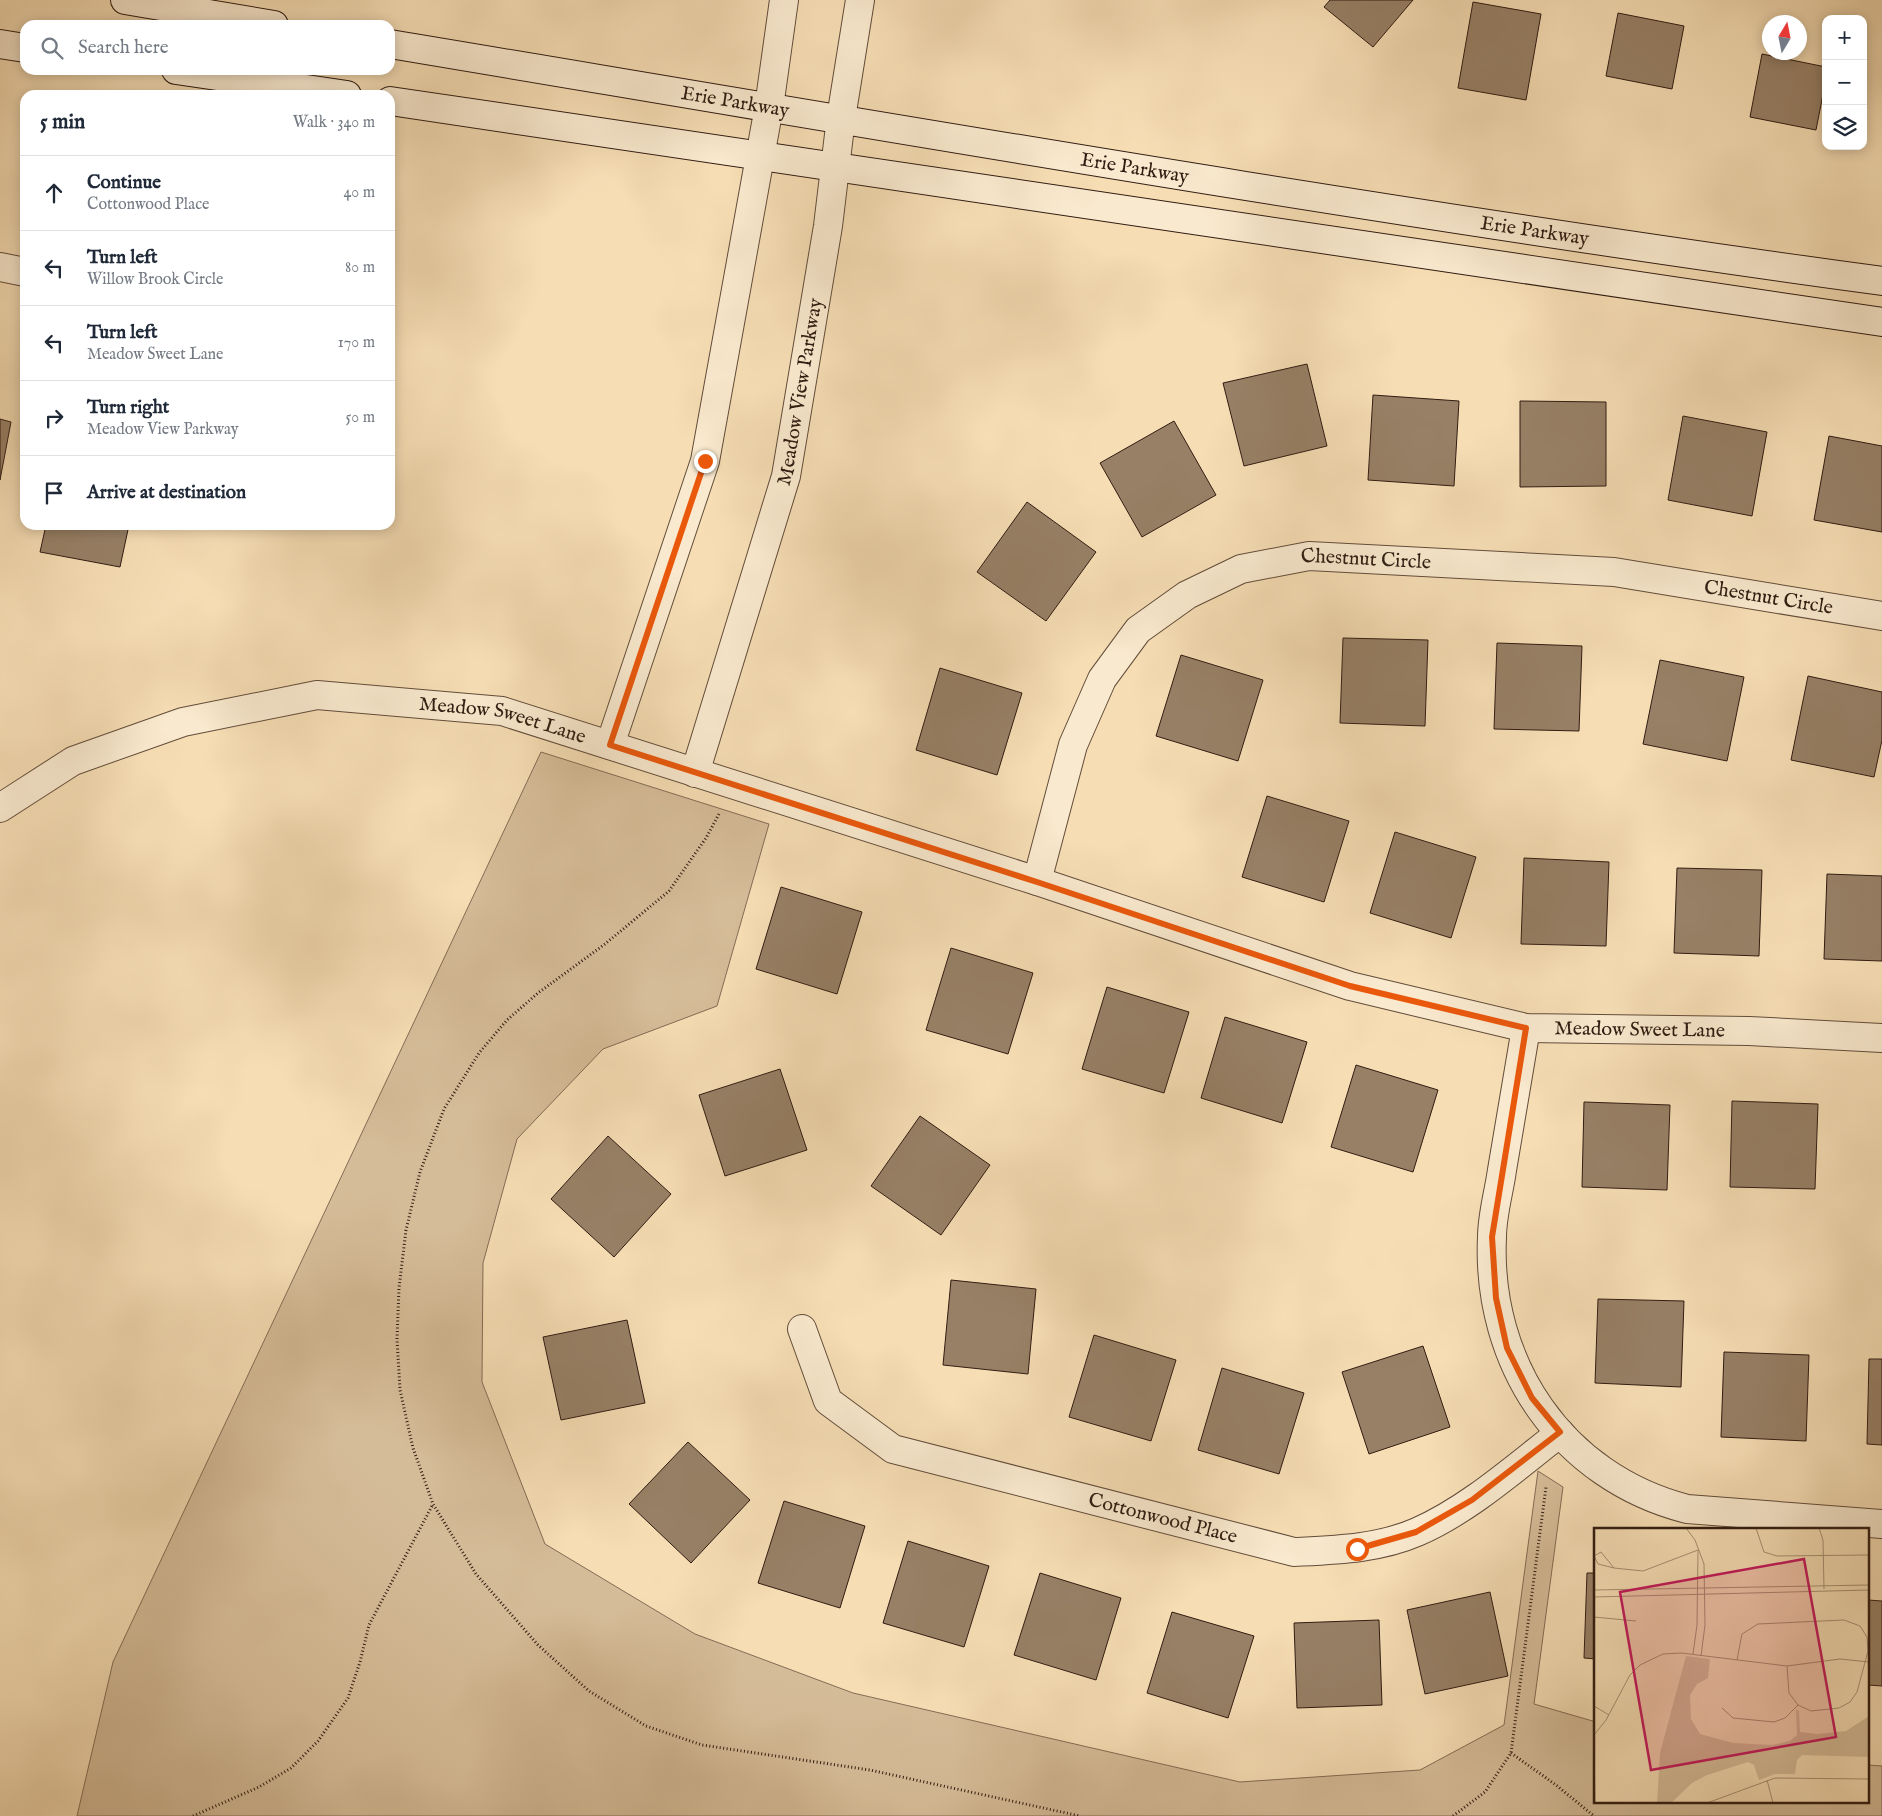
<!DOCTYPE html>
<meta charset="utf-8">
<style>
body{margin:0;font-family:"IM FELL English",serif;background:#f6f6f7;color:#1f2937}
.controls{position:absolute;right:15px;top:15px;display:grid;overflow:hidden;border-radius:10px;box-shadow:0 2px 12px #0003}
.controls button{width:45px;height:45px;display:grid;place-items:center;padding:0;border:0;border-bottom:1px solid #e0e1e3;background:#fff;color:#1f2937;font:25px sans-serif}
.compass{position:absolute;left:1762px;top:15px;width:45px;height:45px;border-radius:50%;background:#fff;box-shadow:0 2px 12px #0003;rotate:10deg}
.stop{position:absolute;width:15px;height:15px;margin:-11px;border:4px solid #ea580c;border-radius:50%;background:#fff}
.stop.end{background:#ea580c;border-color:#fff;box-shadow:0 1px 5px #0008}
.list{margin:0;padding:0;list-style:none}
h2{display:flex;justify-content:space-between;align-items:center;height:65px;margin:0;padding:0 20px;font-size:21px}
h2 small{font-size:16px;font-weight:400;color:#747a83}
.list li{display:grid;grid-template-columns:32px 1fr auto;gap:15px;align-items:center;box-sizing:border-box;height:75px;padding:0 20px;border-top:1px solid #e0e1e3}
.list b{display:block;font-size:19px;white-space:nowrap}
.list p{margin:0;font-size:16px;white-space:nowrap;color:#747a83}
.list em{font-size:16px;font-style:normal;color:#747a83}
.icon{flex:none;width:28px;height:28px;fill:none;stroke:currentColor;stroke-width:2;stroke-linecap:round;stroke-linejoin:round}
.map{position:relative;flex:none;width:1882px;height:1816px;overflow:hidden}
.search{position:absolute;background:#fff;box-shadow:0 2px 12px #0003;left:20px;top:20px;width:375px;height:55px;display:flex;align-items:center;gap:12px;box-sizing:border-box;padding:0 18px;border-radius:15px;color:#747a83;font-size:19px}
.panel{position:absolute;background:#fff;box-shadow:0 2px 12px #0003;left:20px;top:90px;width:375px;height:440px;border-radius:15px}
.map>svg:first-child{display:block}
.green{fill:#d5bc98;stroke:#836c55}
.building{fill:#978066;stroke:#311c12}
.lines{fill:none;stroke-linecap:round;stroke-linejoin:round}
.minor-casing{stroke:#624c3a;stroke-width:30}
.secondary-casing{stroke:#311c12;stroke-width:30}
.path{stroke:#311c12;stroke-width:3;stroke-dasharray:1 2.5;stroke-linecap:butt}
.minor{stroke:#f9e9ce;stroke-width:28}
.secondary{stroke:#f9e9ce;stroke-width:28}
.route{stroke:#ea580c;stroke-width:6}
.labels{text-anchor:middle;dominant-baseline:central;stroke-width:4;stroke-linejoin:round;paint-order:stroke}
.street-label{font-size:20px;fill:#311c12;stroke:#f9e9ce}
.inset-road{fill:none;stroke:#a79073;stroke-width:1}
.view{fill:#c2185b;fill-opacity:0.15;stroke:#c2185b;stroke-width:2.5}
.inset-edge{fill:none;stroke:#311c12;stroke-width:2.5}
</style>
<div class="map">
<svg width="1882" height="1816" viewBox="0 0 1882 1816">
<rect width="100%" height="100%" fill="#f6ddb4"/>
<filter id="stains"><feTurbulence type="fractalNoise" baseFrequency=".004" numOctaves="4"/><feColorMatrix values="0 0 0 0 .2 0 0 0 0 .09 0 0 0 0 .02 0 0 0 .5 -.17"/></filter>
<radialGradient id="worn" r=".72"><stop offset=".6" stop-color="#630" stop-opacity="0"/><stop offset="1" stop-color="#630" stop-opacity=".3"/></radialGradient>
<path class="green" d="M541,752L769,824L717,1006L603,1049L517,1139L483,1263L482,1382L545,1544L695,1634L853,1693L1240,1782L1420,1770L1504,1725L1538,1471L1563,1487L1534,1704L1596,1722V1802H1868V1765L1882,1766V1816H77L113,1662Z"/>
<g class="building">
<path d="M1330,0H1413L1373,47L1324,7Z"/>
<path d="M1473,2L1541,14L1526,100L1458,88Z"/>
<path d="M1618,13L1684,26L1672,89L1606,76Z"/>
<path d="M1762,54L1826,67V79L1816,130L1750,117Z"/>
<path d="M1307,364L1327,446L1244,466L1223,383Z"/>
<path d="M1373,395L1459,401L1454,486L1368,480Z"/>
<path d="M1520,401L1606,402V486L1520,487Z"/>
<path d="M1683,416L1767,432L1752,516L1668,500Z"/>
<path d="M0,419L11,422L0,480Z"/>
<path d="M1174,421L1216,495L1142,537L1100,463Z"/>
<path d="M1829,436L1882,446V532L1814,520Z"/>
<path d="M1027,502L1096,552L1046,621L977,572Z"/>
<path d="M46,525H129L120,567L40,552Z"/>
<path d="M1343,638L1428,640L1425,726L1340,723Z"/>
<path d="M1497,643L1582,646L1579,731L1494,729Z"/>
<path d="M1181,655L1263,680L1238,761L1156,736Z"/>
<path d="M1660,660L1744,677L1727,761L1643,744Z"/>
<path d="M940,668L1022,693L997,775L916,750Z"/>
<path d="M1808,676L1882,692V740L1874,777L1791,760Z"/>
<path d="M1267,796L1349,821L1324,902L1242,877Z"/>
<path d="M1395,832L1476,857L1451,938L1370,913Z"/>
<path d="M1524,858L1609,862L1606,946L1521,944Z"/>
<path d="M1677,868L1762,870L1759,956L1674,953Z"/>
<path d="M1827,874L1882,876V961L1824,959Z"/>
<path d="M781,887L862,912L837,994L756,969Z"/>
<path d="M951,948L1033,973L1008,1054L926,1030Z"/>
<path d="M1107,987L1189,1012L1164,1093L1082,1069Z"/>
<path d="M1225,1017L1307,1042L1282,1123L1201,1098Z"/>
<path d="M1356,1065L1438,1090L1413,1172L1331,1147Z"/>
<path d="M780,1069L807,1150L725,1176L699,1095Z"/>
<path d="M1732,1101L1818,1104L1815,1189L1730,1187Z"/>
<path d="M1584,1102L1670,1105L1667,1190L1582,1187Z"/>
<path d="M920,1116L990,1165L941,1235L871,1186Z"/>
<path d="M608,1136L671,1194L614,1257L551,1199Z"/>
<path d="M951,1280L1036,1289L1028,1374L943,1365Z"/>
<path d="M1598,1299L1684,1301L1681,1387L1595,1383Z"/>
<path d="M627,1320L645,1403L561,1420L543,1337Z"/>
<path d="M1094,1335L1176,1360L1151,1441L1069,1417Z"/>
<path d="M1423,1346L1450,1427L1369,1454L1342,1372Z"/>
<path d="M1724,1352L1809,1355L1806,1441L1721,1437Z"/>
<path d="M1869,1359H1882V1445L1867,1444Z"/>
<path d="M1222,1368L1304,1393L1279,1474L1198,1450Z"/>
<path d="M688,1442L750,1500L691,1563L629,1504Z"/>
<path d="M784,1501L865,1526L840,1608L758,1583Z"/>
<path d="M908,1541L989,1566L964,1647L883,1623Z"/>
<path d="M1040,1573L1121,1598L1096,1680L1014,1655Z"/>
<path d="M1587,1573H1596V1659L1584,1658Z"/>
<path d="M1490,1592L1508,1676L1425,1694L1407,1610Z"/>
<path d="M1868,1600L1882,1601V1686L1868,1685Z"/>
<path d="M1172,1612L1254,1636L1228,1718L1147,1693Z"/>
<path d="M1379,1620L1382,1705L1297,1708L1294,1623Z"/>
</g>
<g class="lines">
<g class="minor-casing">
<g id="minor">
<path d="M0,267L25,272"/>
<path d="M610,745L705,461L769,107L784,0"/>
<path id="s1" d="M695,773L786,476L828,226L841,118L860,0"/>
<path id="s2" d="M0,808L73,761L183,722L317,695L502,711L1037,881L1350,986L1526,1028L1749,1031L1882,1038"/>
<path id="s3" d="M1037,881L1073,745L1102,679L1138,630L1187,595L1241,569L1309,556L1614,572L1882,616"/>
<path d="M1526,1028C1518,1075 1510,1123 1502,1170C1499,1192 1492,1215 1492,1237C1486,1364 1562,1477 1687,1509L1882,1524"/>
<path id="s4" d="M802,1329L828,1401L893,1449L1294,1552C1335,1550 1378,1549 1417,1532C1468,1510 1516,1467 1560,1433"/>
</g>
</g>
<g class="secondary-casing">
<g id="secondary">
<path d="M125,0L274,25"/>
<path d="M0,44L25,48"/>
<path id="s5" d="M390,44C887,127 1383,213 1882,281"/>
<path d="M176,70L347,95"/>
<path d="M390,101L1882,322"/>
</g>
</g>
<g class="path">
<path d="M719,814L706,838L669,891L605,944L538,993L507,1020L479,1053L444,1109L420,1172L406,1230L399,1288L397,1339L400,1390L413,1448L433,1504L476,1574L538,1645L589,1691L646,1726L702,1745L870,1770L1080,1816"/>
<path d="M1511,1753L1556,1785L1594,1816"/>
<path d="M193,1816L259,1787L291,1768L318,1741L348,1698L360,1662L369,1625L433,1504"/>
<path d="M1453,1816L1485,1792L1511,1753L1546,1487"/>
</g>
<use href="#minor" class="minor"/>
<use href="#secondary" class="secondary"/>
</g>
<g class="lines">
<path class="route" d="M705,461L610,745L1037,882L1350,986L1526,1028L1492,1237L1496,1298L1507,1348L1532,1398L1560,1432L1472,1500L1416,1532L1357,1549"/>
</g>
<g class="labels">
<g class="street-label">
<text stroke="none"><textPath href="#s5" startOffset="350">Erie Parkway</textPath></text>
<text stroke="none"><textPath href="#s5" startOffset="755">Erie Parkway</textPath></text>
<text stroke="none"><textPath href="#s5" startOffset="1160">Erie Parkway</textPath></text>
<text stroke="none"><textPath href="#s1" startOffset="396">Meadow View Parkway</textPath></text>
<text stroke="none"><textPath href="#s3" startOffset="520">Chestnut Circle</textPath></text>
<text stroke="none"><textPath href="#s3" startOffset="925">Chestnut Circle</textPath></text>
<text stroke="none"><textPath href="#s2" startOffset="528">Meadow Sweet Lane</textPath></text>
<text stroke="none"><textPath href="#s2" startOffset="1712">Meadow Sweet Lane</textPath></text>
<text stroke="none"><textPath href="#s4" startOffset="436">Cottonwood Place</textPath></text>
</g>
</g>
<g transform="translate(1594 1528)">
<rect width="275" height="275" fill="#f6ddb4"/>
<path d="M92,128L116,131L114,150L103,156L96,167L97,191L106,206L139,215L178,217L196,213L203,207L202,181L205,183L206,204L224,206L252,203L275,188V229L208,227L203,232L201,246H181L165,252L160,237L154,234L113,247L98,255L77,275H63L66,225Z" fill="#d5bc98"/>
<path class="inset-road" d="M92,0L101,12L110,36L111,97L107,128M162,0L170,24L183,28L275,27M225,0L229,12L230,61M20,40L4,36L0,28L7,24L20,40L49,43L104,22M0,62L275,57M0,69L275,62M0,89L42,93M99,126L103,97L104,22M143,132L148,106L164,96L250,92L266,98L273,109L274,123L263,164L256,174L245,180L217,183L204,177L195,165L193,138M0,178L15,187M128,180L139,190L180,194L191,190L204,177M0,207L12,192L36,147L46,137L69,126L87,125L193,138L246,131L275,134M0,223L1,275M173,252L179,275M113,275L181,250L275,251"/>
<path class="view" d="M210,31L242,209L57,242L26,64Z"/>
<rect width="275" height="275" class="inset-edge"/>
</g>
<rect width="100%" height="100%" filter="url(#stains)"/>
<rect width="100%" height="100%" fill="url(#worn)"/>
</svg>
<div class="controls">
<button>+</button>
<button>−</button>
<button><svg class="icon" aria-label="layers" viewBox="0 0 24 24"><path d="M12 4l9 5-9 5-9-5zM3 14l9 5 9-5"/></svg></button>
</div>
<svg class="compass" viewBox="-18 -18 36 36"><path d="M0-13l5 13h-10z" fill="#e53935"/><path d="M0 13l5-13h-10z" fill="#747a83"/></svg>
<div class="stop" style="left:1357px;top:1549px"></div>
<div class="stop end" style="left:705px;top:461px"></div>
<div class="search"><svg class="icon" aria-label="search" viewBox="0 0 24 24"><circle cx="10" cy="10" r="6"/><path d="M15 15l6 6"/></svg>Search here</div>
<section class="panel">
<h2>5 min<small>Walk · 340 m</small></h2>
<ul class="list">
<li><svg class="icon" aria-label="ahead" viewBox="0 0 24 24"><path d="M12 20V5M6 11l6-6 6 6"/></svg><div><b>Continue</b><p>Cottonwood Place</p></div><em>40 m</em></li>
<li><svg class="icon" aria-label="left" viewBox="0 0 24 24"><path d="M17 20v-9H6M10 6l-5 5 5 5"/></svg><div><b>Turn left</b><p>Willow Brook Circle</p></div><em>80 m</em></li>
<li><svg class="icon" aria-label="left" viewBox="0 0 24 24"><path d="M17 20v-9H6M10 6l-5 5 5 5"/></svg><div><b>Turn left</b><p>Meadow Sweet Lane</p></div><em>170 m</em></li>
<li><svg class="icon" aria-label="right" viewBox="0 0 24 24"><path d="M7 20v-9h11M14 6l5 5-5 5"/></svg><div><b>Turn right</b><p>Meadow View Parkway</p></div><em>50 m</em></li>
<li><svg class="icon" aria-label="arrive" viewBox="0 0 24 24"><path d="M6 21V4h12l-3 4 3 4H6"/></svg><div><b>Arrive at destination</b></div></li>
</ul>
</section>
</div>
